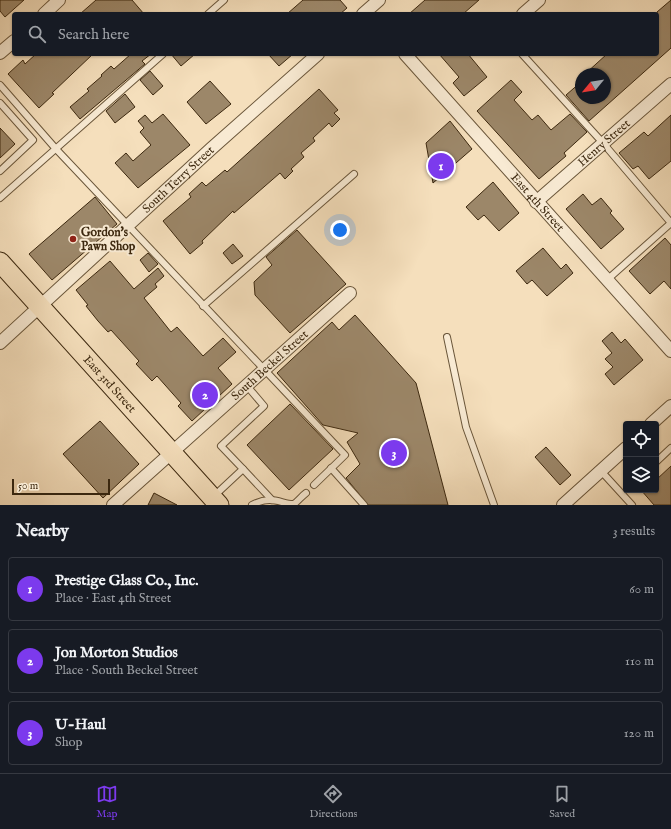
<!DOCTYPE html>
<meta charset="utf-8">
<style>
body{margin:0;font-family:"IM FELL English",serif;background:#20242c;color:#f1f3f6}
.controls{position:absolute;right:12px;bottom:12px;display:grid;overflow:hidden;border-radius:4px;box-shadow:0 1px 3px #0004}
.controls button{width:36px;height:36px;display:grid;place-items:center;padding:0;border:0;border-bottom:1px solid #363941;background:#171b24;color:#f1f3f6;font:20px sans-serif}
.compass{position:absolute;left:575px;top:68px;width:36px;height:36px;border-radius:50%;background:#171b24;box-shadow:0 1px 3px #0004;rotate:240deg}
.scale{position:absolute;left:12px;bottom:10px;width:98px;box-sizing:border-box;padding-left:4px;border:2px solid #3c280f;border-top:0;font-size:11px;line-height:14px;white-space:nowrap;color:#3c280f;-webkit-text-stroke:3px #f8ead3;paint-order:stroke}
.you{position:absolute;left:340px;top:230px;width:14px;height:14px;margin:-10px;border:3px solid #fff;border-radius:50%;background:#1a73e8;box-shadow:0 0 0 6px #1a73e833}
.badge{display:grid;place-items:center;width:26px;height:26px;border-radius:50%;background:#7c3aed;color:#fff;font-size:13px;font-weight:700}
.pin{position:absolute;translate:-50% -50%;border:2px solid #fff;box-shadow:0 1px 4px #0006}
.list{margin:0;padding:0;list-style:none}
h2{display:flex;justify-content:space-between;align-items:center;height:52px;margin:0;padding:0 16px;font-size:17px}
h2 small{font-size:13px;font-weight:400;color:#9ea1a6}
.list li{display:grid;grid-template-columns:26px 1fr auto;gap:12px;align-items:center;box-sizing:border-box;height:64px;margin:0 8px 8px;padding:0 8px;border:1px solid #363941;border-radius:4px}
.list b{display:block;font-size:15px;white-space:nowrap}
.list p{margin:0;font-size:13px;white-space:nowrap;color:#9ea1a6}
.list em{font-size:13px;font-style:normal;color:#9ea1a6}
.icon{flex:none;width:22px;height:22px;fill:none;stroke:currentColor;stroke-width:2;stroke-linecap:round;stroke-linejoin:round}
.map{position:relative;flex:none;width:671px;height:505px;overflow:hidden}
.search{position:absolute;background:#171b24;box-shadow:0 1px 3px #0004;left:12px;right:12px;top:12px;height:44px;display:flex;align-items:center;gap:10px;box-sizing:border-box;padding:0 14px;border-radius:4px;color:#9ea1a6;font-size:15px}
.sheet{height:268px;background:#171b24}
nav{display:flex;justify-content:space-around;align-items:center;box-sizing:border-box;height:56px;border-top:1px solid #363941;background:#171b24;font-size:11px;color:#9ea1a6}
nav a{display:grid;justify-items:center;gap:2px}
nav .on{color:#7c3aed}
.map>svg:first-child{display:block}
.building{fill:#9c8769;stroke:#3c280f}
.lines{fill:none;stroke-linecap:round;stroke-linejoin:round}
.lane-casing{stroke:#6a563a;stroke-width:8}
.street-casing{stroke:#6a563a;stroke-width:14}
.primary-casing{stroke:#3c280f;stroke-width:21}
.lane{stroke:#f8ead3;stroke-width:6}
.street{stroke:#f8ead3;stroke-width:12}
.primary{stroke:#f5dfbc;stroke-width:19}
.poi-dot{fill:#8f2418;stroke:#f8ead3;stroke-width:1.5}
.labels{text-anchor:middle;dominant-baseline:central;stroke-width:4;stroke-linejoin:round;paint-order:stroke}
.street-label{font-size:12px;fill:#3c280f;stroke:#f8ead3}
.poi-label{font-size:12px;font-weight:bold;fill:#3c280f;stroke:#f8ead3;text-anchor:start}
</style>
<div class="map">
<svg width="671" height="505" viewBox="0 0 671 505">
<rect width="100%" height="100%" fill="#f5dfbc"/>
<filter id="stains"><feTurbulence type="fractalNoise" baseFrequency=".005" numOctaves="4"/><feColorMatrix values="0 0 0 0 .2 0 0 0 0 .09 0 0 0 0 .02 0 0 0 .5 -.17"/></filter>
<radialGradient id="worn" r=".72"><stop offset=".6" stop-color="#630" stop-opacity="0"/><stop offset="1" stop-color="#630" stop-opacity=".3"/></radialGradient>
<g class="building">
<path d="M0,0H24L5,17L0,11Z"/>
<path d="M96,0H132L144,14H80Z"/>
<path d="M303,0H340L347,8L340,14H287Z"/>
<path d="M425,0H479L463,14H409Z"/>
<path d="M671,0V48L589,121L566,95L581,82V98H605V74H585L607,54H657V12Z"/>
<path d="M36,54H93L52,93L54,94L39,108L8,74L23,60L25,64Z"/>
<path d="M131,54H151L142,61L145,64L80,119L70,107L89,91L87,89L102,76L101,75L111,66L114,69Z"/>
<path d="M171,54H195L181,66Z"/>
<path d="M268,54H293L279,66Z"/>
<path d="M439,54H468L487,77L464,96L453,83L459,77Z"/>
<path d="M150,71L163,86L153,95L140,80Z"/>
<path d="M511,80L522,92L514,100L532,120L538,115L551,130L570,114L587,132L564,153L566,156L539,179L477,111Z"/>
<path d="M210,81L231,104L206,124L187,102Z"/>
<path d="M319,89L338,110L334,113L340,119L332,127L329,123L313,138L315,141L301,153L304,157L291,169L293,171L285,179L280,173L234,213L233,211L202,241L203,243L190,254L163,221L191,197L189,194L202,182L206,186L225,170L227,172Z"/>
<path d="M125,94L135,107L115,123L106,111Z"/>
<path d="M163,114L190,145L138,188L115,163L126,153L133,161L151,145L140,132L144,128L138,121L145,115L152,123Z"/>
<path d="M671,115V161L649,179L638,166L633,169L619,153L644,132L648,136Z"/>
<path d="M450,121L472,149L433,183L426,143Z"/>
<path d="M0,128L15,144L0,158Z"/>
<path d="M493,182L519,213L499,231L484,215L478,220L466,207Z"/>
<path d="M583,194L592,205L601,198L612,211L610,213L624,229L601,249L566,209Z"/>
<path d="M95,197L117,224L52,280L29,254Z"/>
<path d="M297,230L346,284L290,333L255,295L254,282L272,265L266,257Z"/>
<path d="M665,238L671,245V289L664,281L650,294L629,271Z"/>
<path d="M233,244L243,256L232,264L223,253Z"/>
<path d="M543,248L561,269L566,264L573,273L547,296L532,280L527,284L516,271Z"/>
<path d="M148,253L158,264L149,272L140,260Z"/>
<path d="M110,261L134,289L158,268L164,276L155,284L157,287L144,298L171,332L177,327L203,356L223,338L236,352L218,368L232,384L192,421L178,406L181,403L157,376L152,381L136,364L139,361L111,330L108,332L98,321L86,306L88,305L76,290Z"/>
<path d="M355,315L416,383L448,505H368L346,478L360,464L347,442L358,433L323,425L277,373L332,322L339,330Z"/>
<path d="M612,332L621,343L625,339L643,360L614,385L605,374L613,367L605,359L612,353L602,341Z"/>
<path d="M290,404L333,449L289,490L247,445Z"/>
<path d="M100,421L139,464L103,498L63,454Z"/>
<path d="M546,447L571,475L560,485L535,457Z"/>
<path d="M671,466V505H654L641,490H656V480Z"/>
<path d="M154,493L177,505H148Z"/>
</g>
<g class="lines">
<g class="lane-casing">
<g id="lane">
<path d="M208,14L224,0"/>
<path d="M522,54L603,143L671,223"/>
<path d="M0,85L56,149L345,455L314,485"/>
<path d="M0,103L33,140L0,171"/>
<path d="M0,198L163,54"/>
<path d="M608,279L671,223"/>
<path d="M203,306L354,174"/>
<path d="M447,337L466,427L494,505"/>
<path d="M656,462L671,448"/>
<path d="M331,468L364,505"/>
<path d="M243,469L272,500"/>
<path d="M601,471L632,505"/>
<path d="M213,497L243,469L221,446L264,406L247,386"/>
<path d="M252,505C272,494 283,505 294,504C298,501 302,496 306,493"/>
</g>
</g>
<g class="street-casing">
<g id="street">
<path d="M44,14L59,0"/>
<path d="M363,14L379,0"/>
<path d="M523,14L539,0"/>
<path d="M0,53L14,41"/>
<path id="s1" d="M405,54L671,351"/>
<path id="s2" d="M536,202L671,84"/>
<path id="s3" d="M0,343L212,148L318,54"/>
<path d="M651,424L671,406"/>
<path id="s4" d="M113,505L350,293"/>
<path d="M563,505L626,448"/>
</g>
</g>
<g class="primary-casing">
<g id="primary">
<path id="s5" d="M0,262L219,505"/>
</g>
</g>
<use href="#lane" class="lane"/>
<use href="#street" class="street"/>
<use href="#primary" class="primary"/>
</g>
<circle class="poi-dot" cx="73" cy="239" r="4"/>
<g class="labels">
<g class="street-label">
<text stroke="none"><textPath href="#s2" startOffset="90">Henry Street</textPath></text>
<text stroke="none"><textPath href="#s3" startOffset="242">South Terry Street</textPath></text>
<text stroke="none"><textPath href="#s1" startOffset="199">East 4th Street</textPath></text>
<text stroke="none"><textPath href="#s4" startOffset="210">South Beckel Street</textPath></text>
<text stroke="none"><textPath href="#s5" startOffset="164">East 3rd Street</textPath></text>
</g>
<g class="poi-label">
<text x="81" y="232">Gordon's<tspan x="81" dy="14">Pawn Shop</tspan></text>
</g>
</g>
<rect width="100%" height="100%" filter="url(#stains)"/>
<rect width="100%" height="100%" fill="url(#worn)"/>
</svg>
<div class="controls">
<button><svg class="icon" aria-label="locate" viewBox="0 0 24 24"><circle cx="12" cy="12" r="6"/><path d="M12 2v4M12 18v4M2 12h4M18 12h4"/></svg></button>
<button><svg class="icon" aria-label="layers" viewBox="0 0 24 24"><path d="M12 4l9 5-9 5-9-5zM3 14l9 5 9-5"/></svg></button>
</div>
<svg class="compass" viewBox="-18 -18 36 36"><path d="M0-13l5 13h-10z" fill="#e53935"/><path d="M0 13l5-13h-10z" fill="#9ea1a6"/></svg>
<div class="scale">50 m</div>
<div class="you"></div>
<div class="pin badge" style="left:441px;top:166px">1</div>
<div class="pin badge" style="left:205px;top:395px">2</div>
<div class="pin badge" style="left:394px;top:453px">3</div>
<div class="search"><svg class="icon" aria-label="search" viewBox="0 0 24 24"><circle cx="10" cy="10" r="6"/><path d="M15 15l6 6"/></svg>Search here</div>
</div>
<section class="sheet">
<h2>Nearby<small>3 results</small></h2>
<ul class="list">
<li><span class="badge">1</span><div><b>Prestige Glass Co., Inc.</b><p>Place · East 4th Street</p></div><em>60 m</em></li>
<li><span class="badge">2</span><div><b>Jon Morton Studios</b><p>Place · South Beckel Street</p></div><em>110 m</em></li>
<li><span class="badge">3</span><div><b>U-Haul</b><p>Shop</p></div><em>120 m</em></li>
</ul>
</section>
<nav>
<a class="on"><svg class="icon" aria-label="map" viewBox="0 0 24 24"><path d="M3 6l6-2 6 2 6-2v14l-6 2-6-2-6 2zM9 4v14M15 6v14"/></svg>Map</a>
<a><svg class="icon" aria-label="directions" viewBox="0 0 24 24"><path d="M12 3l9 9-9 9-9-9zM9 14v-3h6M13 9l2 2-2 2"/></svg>Directions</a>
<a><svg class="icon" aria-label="saved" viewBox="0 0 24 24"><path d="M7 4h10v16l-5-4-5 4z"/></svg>Saved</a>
</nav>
